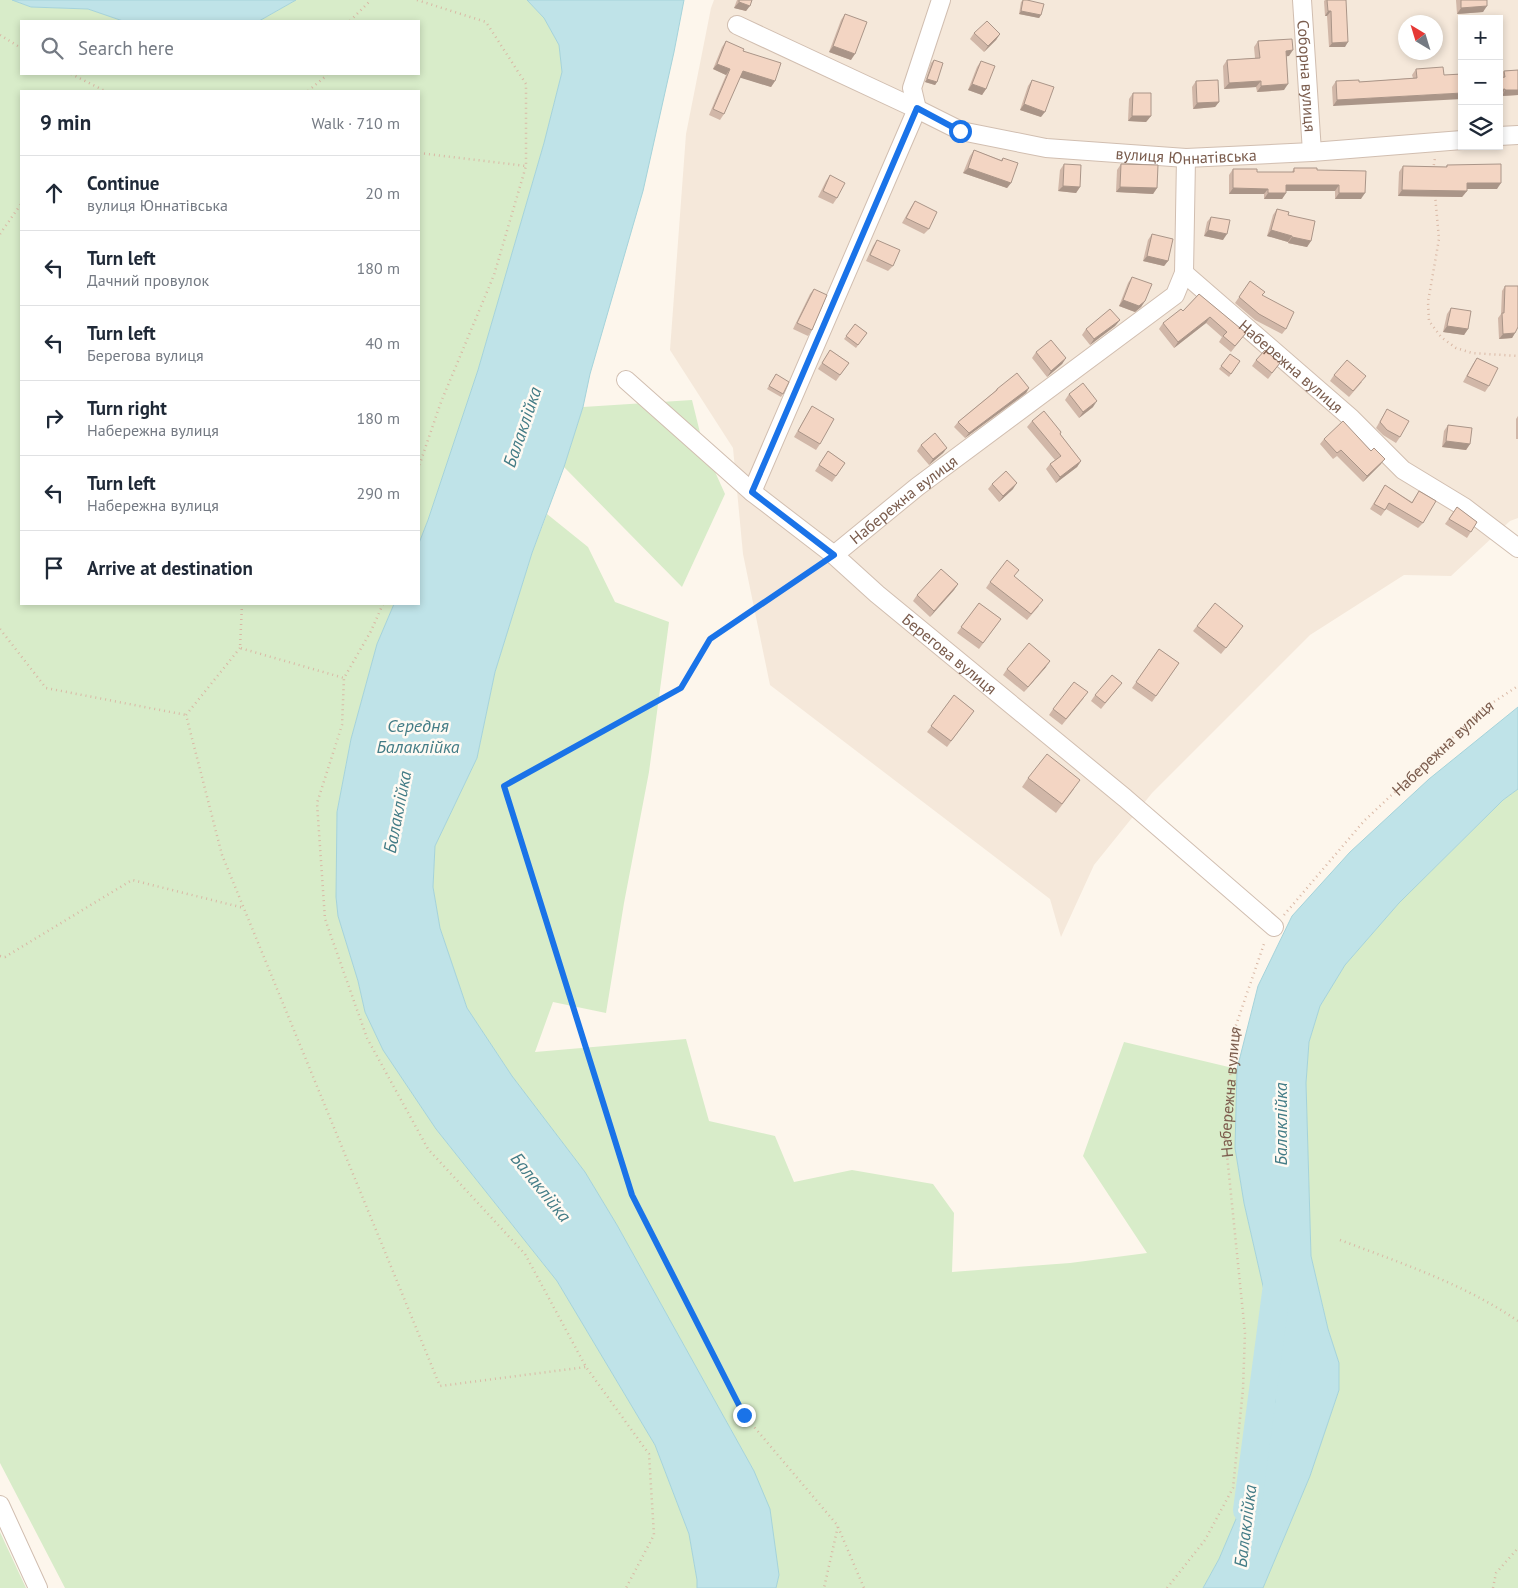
<!DOCTYPE html>
<meta charset="utf-8">
<style>
body{margin:0;font-family:"PT Sans",sans-serif;background:#f2f2f3;color:#1f2937}
.controls{position:absolute;right:15px;top:15px;display:grid;overflow:hidden;border-radius:0px;box-shadow:0 2px 8px #0003}
.controls button{width:45px;height:45px;display:grid;place-items:center;padding:0;border:0;border-bottom:1px solid #e0e1e3;background:#fff;color:#1f2937;font:25px sans-serif}
.compass{position:absolute;left:1398px;top:15px;width:45px;height:45px;border-radius:50%;background:#fff;box-shadow:0 2px 8px #0003;rotate:322deg}
.stop{position:absolute;width:15px;height:15px;margin:-11px;border:4px solid #1a73e8;border-radius:50%;background:#fff}
.stop.end{background:#1a73e8;border-color:#fff;box-shadow:0 1px 5px #0008}
.list{margin:0;padding:0;list-style:none}
h2{display:flex;justify-content:space-between;align-items:center;height:65px;margin:0;padding:0 20px;font-size:21px}
h2 small{font-size:16px;font-weight:400;color:#747a83}
.list li{display:grid;grid-template-columns:32px 1fr auto;gap:15px;align-items:center;box-sizing:border-box;height:75px;padding:0 20px;border-top:1px solid #e0e1e3}
.list b{display:block;font-size:19px;white-space:nowrap}
.list p{margin:0;font-size:16px;white-space:nowrap;color:#747a83}
.list em{font-size:16px;font-style:normal;color:#747a83}
.icon{flex:none;width:28px;height:28px;fill:none;stroke:currentColor;stroke-width:2;stroke-linecap:round;stroke-linejoin:round}
.map{position:relative;flex:none;width:1518px;height:1588px;overflow:hidden}
.search{position:absolute;background:#fff;box-shadow:0 2px 8px #0003;left:20px;top:20px;width:400px;height:55px;display:flex;align-items:center;gap:12px;box-sizing:border-box;padding:0 18px;border-radius:0px;color:#747a83;font-size:19px}
.panel{position:absolute;background:#fff;box-shadow:0 2px 8px #0003;left:20px;top:90px;width:400px;height:515px;border-radius:0px}
.map>svg:first-child{display:block}
.residential{fill:#f5e8da;fill-rule:evenodd}
.green{fill:#d8ecc9}
.water{fill:#bfe3e8;stroke:#a5d3da}
.lines{fill:none;stroke-linecap:round;stroke-linejoin:round}
.river{stroke:#bfe3e8;stroke-width:28}
.minor-casing{stroke:#d1beb0;stroke-width:20}
.path{stroke:#d9b8a5;stroke-width:2.5;stroke-dasharray:1 4;stroke-linecap:butt}
.minor{stroke:#fff;stroke-width:18}
.wall{fill:#d1b7a8}
.shaded-wall{fill:#aa9588}
.building{fill:#f3d5c3;stroke:#aa9588}
.route{stroke:#1a73e8;stroke-width:6}
.labels{text-anchor:middle;dominant-baseline:central;stroke-width:5;stroke-linejoin:round;paint-order:stroke}
.street-label{font-size:16px;fill:#7a5c4d;stroke:#fffaf3}
.water-label{font-size:18px;font-style:italic;fill:#437c86;stroke:#fffaf3}
</style>
<div class="map">
<svg width="1518" height="1588" viewBox="0 0 1518 1588">
<rect width="100%" height="100%" fill="#fdf6ec"/>
<path class="residential" d="M714,0H1518V518L1510,521L1451,576L1404,575L1310,635L1152,793L1094,865L1061,937L1050,899L770,685L743,554L733,448L670,350L686,134L711,8ZM1462,19H1499V146H1462ZM1406,22H1436V52H1406Z"/>
<g class="green">
<path d="M0,0H12L31,7L88,9L123,21H21V74H419V21H259L296,0H527L544,18L559,45L562,72L544,143L478,370L428,520L419,543V91H21V604H394L377,644L351,739L337,812L336,897L338,916L358,981L365,1012L383,1050L436,1129L557,1281L655,1445L689,1534L697,1580V1588H65L0,1463Z"/>
<path d="M692,400L703,445L725,494L682,587L564,467L583,407Z"/>
<path d="M547,514L588,547L615,602L669,622L649,772L624,903L606,1013L553,1002L535,1052L686,1039L709,1121L775,1136L794,1182L852,1170L933,1184L954,1213L952,1272L1070,1263L1147,1253L1083,1156L1124,1042L1237,1069L1235,1148L1244,1203L1276,1343L1275,1402L1239,1512L1219,1559L1203,1588H776L779,1575L754,1471L617,1225L585,1172L512,1076L467,1008L440,928L433,887L435,846L477,758L495,672L532,553Z"/>
<path d="M1518,789V1588H1263L1310,1476L1339,1390V1363L1328,1329L1311,1256L1306,1083L1309,1042L1320,1006L1345,965L1399,903L1503,800Z"/>
<path d="M0,1532L26,1588H0Z"/>
</g>
<g class="water">
<path d="M12,0H296L259,21H123L88,9L31,7Z"/>
<path d="M527,0H684L674,52L643,191L590,374L583,407L564,467L532,553L495,672L477,758L435,846L433,887L440,928L467,1008L512,1076L585,1172L617,1225L754,1471L770,1509L779,1575L776,1588H697V1580L689,1534L655,1445L557,1281L436,1129L383,1050L365,1012L358,981L338,916L336,897L337,812L351,739L377,644L394,604H419V543L428,520L478,370L544,143L562,72L559,45L544,18Z"/>
<path d="M1518,707V789L1503,800L1399,903L1345,965L1320,1006L1309,1042L1306,1083L1311,1256L1328,1329L1339,1363V1390L1310,1476L1263,1588H1203L1219,1559L1239,1512L1275,1402L1276,1343L1244,1203L1235,1148L1237,1069L1258,986L1292,916L1350,852L1429,779Z"/>
</g>
<g class="lines">
<path class="river" d="M1247,1510L1277,1285"/>
<g class="minor-casing">
<g id="minor">
<path id="s3" d="M1302,0L1312,152"/>
<path id="s4" d="M737,25L917,109L961,131L1046,148L1186,158L1312,152L1462,140"/>
<path d="M917,109L912,88L941,0"/>
<path d="M1499,136L1518,135"/>
<path id="s5" d="M1184,273L1351,418L1403,470L1464,507L1518,548"/>
<path id="s6" d="M626,380L752,492L834,555L877,594L1125,798L1274,927"/>
<path d="M752,492L917,109"/>
<path id="s7" d="M834,555L917,487L1175,295L1184,273L1186,158"/>
<path d="M0,1505L38,1588"/>
</g>
</g>
<g class="path">
<path d="M417,0L486,22L526,84V166L494,275L441,402L419,466"/>
<path d="M350,21L371,0"/>
<path d="M0,35L21,48"/>
<path d="M71,74L105,91"/>
<path d="M308,91L326,76L327,74"/>
<path d="M419,153L526,166"/>
<path d="M1433,170L1435,158"/>
<path d="M1435,195L1439,239L1428,302L1429,321L1441,337L1456,348L1472,353L1518,356"/>
<path d="M0,234L21,204"/>
<path d="M821,564L710,639L681,688L504,786L632,1195L744,1415L838,1526L824,1588"/>
<path d="M242,604L240,648L344,678"/>
<path d="M383,604L371,631L344,678L342,725L317,803L325,919L367,1038L428,1149L525,1254L586,1367L649,1454L654,1535L626,1588"/>
<path d="M0,629L46,688L186,715"/>
<path d="M240,648L186,715L222,855L440,1386L586,1367"/>
<path id="s1" d="M1284,915L1364,821L1483,709L1518,686"/>
<path d="M0,956L5,957L132,880L244,908"/>
<path d="M1340,1240C1401,1263 1464,1284 1518,1321"/>
<path d="M838,1527L864,1588"/>
<path id="s2" d="M1167,1588L1205,1540L1233,1488L1243,1389L1245,1333L1225,1135L1234,1031L1265,941"/>
<path d="M1493,1588L1496,1573L1518,1548"/>
</g>
<use href="#minor" class="minor"/>
</g>
<g class="wall">
<path d="M737,0H752L746,11L734,8Z"/>
<path d="M1023,0H1027L1041,15L1039,18L1019,14L1021,2Z"/>
<path d="M1325,0H1346L1345,47H1329L1327,16H1325L1324,1Z"/>
<path d="M1456,0H1487L1483,12L1457,14Z"/>
<path d="M845,14L851,60L829,52L841,20Z"/>
<path d="M974,33L1000,34L996,40L984,52L970,39Z"/>
<path d="M726,41L743,51L775,81L771,87L740,77L724,114L720,120L709,115L726,75L713,69L722,47Z"/>
<path d="M1258,41L1289,56H1286L1284,90L1257,92L1256,87L1224,89L1223,66L1227,60L1255,58L1254,47Z"/>
<path d="M934,60L937,82L935,85L925,82L931,63Z"/>
<path d="M981,61L986,89L982,95L968,90L977,67Z"/>
<path d="M1416,69L1444,75L1333,106L1332,87L1336,81L1359,82L1413,78L1412,75Z"/>
<path d="M1518,70V95L1502,96L1500,76L1504,71Z"/>
<path d="M1032,80L1041,117L1020,110L1028,86Z"/>
<path d="M1196,81L1219,102L1215,107L1193,109L1192,87Z"/>
<path d="M1133,93L1151,116L1146,122L1128,121L1129,99Z"/>
<path d="M974,150L1001,160L1003,158L1011,183L1007,188L963,173L970,156Z"/>
<path d="M1064,164L1080,187L1076,193L1058,191L1060,170Z"/>
<path d="M1121,164L1157,188L1153,194L1116,192L1117,170Z"/>
<path d="M1447,165L1497,189H1467V191L1462,197L1398,196L1399,172L1403,166L1446,167Z"/>
<path d="M1294,168L1317,170L1361,199H1335V191H1286V193L1282,199H1264V194H1229V175L1233,169L1257,172H1292Z"/>
<path d="M830,175L837,198L833,204L818,197L826,181Z"/>
<path d="M915,201L929,229L924,234L902,223L911,207Z"/>
<path d="M1277,209L1288,215L1311,241L1307,247L1288,243V242L1267,236L1273,215Z"/>
<path d="M1211,217L1223,240L1204,236L1207,222Z"/>
<path d="M1152,234L1168,261L1164,266L1143,261L1148,240Z"/>
<path d="M877,240L893,266L888,271L866,261L873,246Z"/>
<path d="M1132,277L1145,301L1141,307L1135,312L1119,306L1128,283Z"/>
<path d="M1250,281L1262,295L1286,329L1282,334L1255,320L1235,303Z"/>
<path d="M1505,286L1515,333L1512,338L1499,339L1498,318L1501,314L1502,291Z"/>
<path d="M814,289L812,330L808,336L793,329L810,294Z"/>
<path d="M1199,294L1246,333L1231,352L1219,342L1222,337L1206,323L1174,348L1159,329L1163,323L1183,311Z"/>
<path d="M1451,308L1468,329L1464,335L1443,332L1447,314Z"/>
<path d="M1120,320L1115,326L1090,345L1082,335L1086,329Z"/>
<path d="M855,324L867,333L856,348L844,339Z"/>
<path d="M830,350L849,363L836,381L818,369Z"/>
<path d="M1036,352L1066,358L1062,364L1047,377L1032,358Z"/>
<path d="M1230,354L1240,361L1229,377L1219,369Z"/>
<path d="M1477,358L1489,386L1485,392L1463,382L1473,364Z"/>
<path d="M1256,360L1280,363L1268,379L1252,366Z"/>
<path d="M776,374L783,394L781,397L767,389Z"/>
<path d="M1334,375L1362,382L1349,397L1330,381Z"/>
<path d="M1029,388L1026,393L965,438L954,427L958,422L994,392L997,389Z"/>
<path d="M1069,394L1093,407L1079,418L1065,400Z"/>
<path d="M812,406L820,444L816,450L794,437Z"/>
<path d="M1387,409L1400,437L1396,443L1383,435L1376,428Z"/>
<path d="M1518,416V439H1516V419Z"/>
<path d="M1032,421L1061,432L1060,434L1081,461L1077,467L1056,483L1046,469L1050,464L1055,460L1027,427Z"/>
<path d="M1448,425L1470,444L1466,450L1442,447L1444,431Z"/>
<path d="M1324,439L1381,464L1363,482L1337,456L1333,459L1320,444Z"/>
<path d="M921,445L947,448L943,453L929,465L917,451Z"/>
<path d="M828,451L845,463L832,482L815,471Z"/>
<path d="M992,484L1013,489L999,502L988,489Z"/>
<path d="M1385,485L1412,502L1419,491L1423,523L1418,528L1386,509L1381,516L1370,509Z"/>
<path d="M1457,507L1477,522L1467,538L1445,524Z"/>
<path d="M1014,577L1039,606L1027,620L986,588L990,582Z"/>
<path d="M958,584L954,590L930,617L913,601L917,595Z"/>
<path d="M979,603L1001,619L979,649L957,633Z"/>
<path d="M1197,626L1239,632L1221,654L1193,631Z"/>
<path d="M1159,649L1179,663L1152,702L1132,688Z"/>
<path d="M1046,667L1024,692L1003,675L1007,669Z"/>
<path d="M1122,683L1101,709L1091,701L1095,695Z"/>
<path d="M954,695L974,711L947,747L927,732Z"/>
<path d="M1084,698L1062,725L1049,715L1053,709Z"/>
<path d="M1028,778L1074,789L1056,813L1022,787Z"/>
</g>
<g class="shaded-wall">
<path d="M739,2L750,6L746,11L734,8Z"/>
<path d="M1487,6L1483,12L1457,14L1461,8Z"/>
<path d="M1021,11L1041,15L1039,18L1019,14Z"/>
<path d="M1328,11H1331L1327,16H1325Z"/>
<path d="M1000,34L996,40L984,52L988,46Z"/>
<path d="M1348,42L1345,47H1329L1332,43Z"/>
<path d="M833,46L855,54L851,60L829,52Z"/>
<path d="M1293,50L1289,56L1282,57L1286,51Z"/>
<path d="M717,64L730,69L726,75L713,69Z"/>
<path d="M743,71L775,81L771,87L738,77Z"/>
<path d="M927,79L937,82L935,85L925,82Z"/>
<path d="M1261,81L1256,87L1224,89L1229,83Z"/>
<path d="M972,84L986,89L982,95L968,90Z"/>
<path d="M1288,84L1284,90L1257,92L1261,86Z"/>
<path d="M1505,89L1502,95H1499V90Z"/>
<path d="M1505,90H1518V95L1502,96Z"/>
<path d="M1462,93V99L1333,106L1337,100Z"/>
<path d="M1219,102L1215,107L1193,109L1197,103Z"/>
<path d="M1024,104L1045,112L1041,117L1020,110Z"/>
<path d="M1132,116H1151L1146,122L1128,121Z"/>
<path d="M968,168L1011,183L1007,188L963,173Z"/>
<path d="M1467,183H1501L1497,189H1463Z"/>
<path d="M1286,185H1339L1335,191H1282Z"/>
<path d="M1063,186L1080,187L1076,193L1058,191Z"/>
<path d="M1120,187L1157,188L1153,194L1116,192Z"/>
<path d="M1233,188L1268,189L1264,194H1229Z"/>
<path d="M1402,190L1467,191L1462,197L1398,196Z"/>
<path d="M1268,193H1286L1282,199H1264Z"/>
<path d="M1339,193H1365L1361,199H1335Z"/>
<path d="M1208,230L1227,234L1223,240L1204,236Z"/>
<path d="M1271,230L1292,236L1288,242L1267,236Z"/>
<path d="M1292,237L1311,241L1307,247L1288,243Z"/>
<path d="M1147,256L1168,261L1164,266L1143,261Z"/>
<path d="M1123,300L1145,301L1141,307L1135,312L1119,306Z"/>
<path d="M1210,317L1206,323L1174,348L1178,342Z"/>
<path d="M1120,320L1115,326L1090,345L1094,339Z"/>
<path d="M1447,326L1468,329L1464,335L1443,332Z"/>
<path d="M1515,333L1512,338L1499,339L1503,334Z"/>
<path d="M1066,358L1062,364L1047,377L1051,371Z"/>
<path d="M1029,388L1026,393L965,438L969,433Z"/>
<path d="M1097,401L1093,407L1079,418L1083,412Z"/>
<path d="M1446,441L1470,444L1466,450L1442,447Z"/>
<path d="M947,448L943,453L929,465L933,459Z"/>
<path d="M1385,459L1381,464L1363,482L1367,476Z"/>
<path d="M1081,461L1077,467L1056,483L1060,477Z"/>
<path d="M1017,483L1013,489L999,502L1003,496Z"/>
<path d="M958,584L954,590L930,617L934,611Z"/>
<path d="M1050,661L1046,667L1024,692L1028,687Z"/>
</g>
<g class="building">
<path d="M739,0H752L750,6L739,2Z"/>
<path d="M1023,0H1027L1044,4L1041,15L1021,11Z"/>
<path d="M1327,0H1346L1348,42L1332,43L1331,11H1328Z"/>
<path d="M1461,0H1487V6L1461,8Z"/>
<path d="M845,14L867,22L855,54L833,46Z"/>
<path d="M987,21L1000,34L988,46L974,33Z"/>
<path d="M1292,39L1293,50L1286,51L1288,84L1261,86V81L1229,83L1227,60L1260,58L1258,41Z"/>
<path d="M726,41L744,49L743,51L781,63L775,81L743,71L724,114L713,109L730,69L717,64Z"/>
<path d="M934,60L943,63L937,82L927,79Z"/>
<path d="M981,61L995,66L986,89L972,84Z"/>
<path d="M1443,67L1444,75L1462,74V93L1337,100L1336,81L1359,80V82L1417,78L1416,69Z"/>
<path d="M1518,70V90H1505V89L1499,90V78L1505,77L1504,71Z"/>
<path d="M1032,80L1054,87L1045,112L1024,104Z"/>
<path d="M1218,80L1219,102L1197,103L1196,81Z"/>
<path d="M1133,93H1151V116H1132Z"/>
<path d="M974,150L1002,161L1003,158L1018,163L1011,183L968,168Z"/>
<path d="M1064,164L1081,165L1080,187L1063,186Z"/>
<path d="M1121,164L1158,165L1157,188L1120,187Z"/>
<path d="M1501,164V183H1467V191L1402,190L1403,166L1447,167V165Z"/>
<path d="M1294,168H1317V170L1366,171L1365,193H1339V185H1286V193H1268V189L1233,188V169H1257V172H1294Z"/>
<path d="M830,175L845,183L837,198L823,191Z"/>
<path d="M915,201L937,212L929,229L906,218Z"/>
<path d="M1277,209L1289,212L1288,215L1315,221L1311,241L1292,237V236L1271,230Z"/>
<path d="M1211,217L1230,220L1227,234L1208,230Z"/>
<path d="M1152,234L1173,239L1168,261L1147,256Z"/>
<path d="M877,240L900,250L893,266L870,255Z"/>
<path d="M1132,277L1152,284L1145,301L1139,306L1123,300Z"/>
<path d="M1250,281L1265,292L1262,295L1294,312L1286,329L1259,314L1239,297Z"/>
<path d="M1505,286H1518V327L1515,333L1503,334L1502,313H1504Z"/>
<path d="M814,289L827,295L812,330L797,323Z"/>
<path d="M1199,294L1246,333L1235,346L1223,336L1227,332L1210,317L1178,342L1163,323L1181,309L1183,311Z"/>
<path d="M1451,308L1471,311L1468,329L1447,326Z"/>
<path d="M1110,309L1120,320L1094,339L1086,329Z"/>
<path d="M855,324L867,333L858,345L846,336Z"/>
<path d="M1051,340L1066,358L1051,371L1036,352Z"/>
<path d="M830,350L849,363L840,375L822,363Z"/>
<path d="M1265,350L1280,363L1272,373L1256,360Z"/>
<path d="M1230,354L1240,361L1231,374L1221,366Z"/>
<path d="M1477,358L1498,368L1489,386L1467,376Z"/>
<path d="M1347,360L1366,376L1353,391L1334,375Z"/>
<path d="M1017,373L1029,388L969,433L958,422L997,390V389Z"/>
<path d="M776,374L789,382L783,394L769,386Z"/>
<path d="M1083,383L1097,401L1083,412L1069,394Z"/>
<path d="M812,406L834,419L820,444L798,431Z"/>
<path d="M1387,409L1409,421L1400,437L1387,430L1380,422Z"/>
<path d="M1044,411L1061,432L1060,434L1081,461L1060,477L1050,464L1061,456L1032,421Z"/>
<path d="M1343,421L1371,451L1374,448L1385,459L1367,476L1341,450L1337,453L1324,439Z"/>
<path d="M1448,425L1472,428L1470,444L1446,441Z"/>
<path d="M935,433L947,448L933,459L921,445Z"/>
<path d="M828,451L845,463L836,476L819,465Z"/>
<path d="M1006,471L1017,483L1003,496L992,484Z"/>
<path d="M1385,485L1412,503L1419,491L1436,501L1423,523L1389,503L1385,510L1374,504Z"/>
<path d="M1457,507L1477,522L1471,532L1449,519Z"/>
<path d="M1007,560L1019,570L1014,576L1043,600L1031,614L990,582Z"/>
<path d="M941,569L958,584L934,611L917,595Z"/>
<path d="M979,603L1001,619L983,643L961,627Z"/>
<path d="M1215,603L1243,626L1226,648L1197,626Z"/>
<path d="M1029,643L1050,661L1028,687L1007,669Z"/>
<path d="M1159,649L1179,663L1156,696L1136,682Z"/>
<path d="M1112,675L1122,683L1105,703L1095,695Z"/>
<path d="M1074,682L1088,692L1066,719L1053,709Z"/>
<path d="M954,695L974,711L951,741L931,726Z"/>
<path d="M1047,754L1080,780L1062,804L1028,778Z"/>
</g>
<g class="lines">
<path class="route" d="M744,1415L632,1195L504,786L681,688L710,639L834,555L752,492L917,108L960,131"/>
</g>
<g class="labels">
<g class="street-label">
<text stroke="none"><textPath href="#s3" startOffset="76">Соборна вулиця</textPath></text>
<text stroke="none"><textPath href="#s4" startOffset="475">вулиця Юннатівська</textPath></text>
<text stroke="none"><textPath href="#s5" startOffset="142">Набережна вулиця</textPath></text>
<text stroke="none"><textPath href="#s7" startOffset="89">Набережна вулиця</textPath></text>
<text stroke="none"><textPath href="#s6" startOffset="424">Берегова вулиця</textPath></text>
<text stroke="none"><textPath href="#s1" startOffset="231">Набережна вулиця</textPath></text>
<text stroke="none"><textPath href="#s2" startOffset="518">Набережна вулиця</textPath></text>
</g>
<g class="water-label">
<text transform="translate(522 427) rotate(-71)">Балаклійка</text>
<text x="418" y="725">Середня<tspan x="418" dy="21">Балаклійка</tspan></text>
<text transform="translate(397 812) rotate(-79)">Балаклійка</text>
<text transform="translate(1280 1124) rotate(-90)">Балаклійка</text>
<text transform="translate(541 1187) rotate(51)">Балаклійка</text>
<text transform="translate(1245 1526) rotate(-83)">Балаклійка</text>
</g>
</g>
</svg>
<div class="controls">
<button>+</button>
<button>−</button>
<button><svg class="icon" aria-label="layers" viewBox="0 0 24 24"><path d="M12 4l9 5-9 5-9-5zM3 14l9 5 9-5"/></svg></button>
</div>
<svg class="compass" viewBox="-18 -18 36 36"><path d="M0-13l5 13h-10z" fill="#e53935"/><path d="M0 13l5-13h-10z" fill="#747a83"/></svg>
<div class="stop" style="left:960px;top:131px"></div>
<div class="stop end" style="left:744px;top:1415px"></div>
<div class="search"><svg class="icon" aria-label="search" viewBox="0 0 24 24"><circle cx="10" cy="10" r="6"/><path d="M15 15l6 6"/></svg>Search here</div>
<section class="panel">
<h2>9 min<small>Walk · 710 m</small></h2>
<ul class="list">
<li><svg class="icon" aria-label="ahead" viewBox="0 0 24 24"><path d="M12 20V5M6 11l6-6 6 6"/></svg><div><b>Continue</b><p>вулиця Юннатівська</p></div><em>20 m</em></li>
<li><svg class="icon" aria-label="left" viewBox="0 0 24 24"><path d="M17 20v-9H6M10 6l-5 5 5 5"/></svg><div><b>Turn left</b><p>Дачний провулок</p></div><em>180 m</em></li>
<li><svg class="icon" aria-label="left" viewBox="0 0 24 24"><path d="M17 20v-9H6M10 6l-5 5 5 5"/></svg><div><b>Turn left</b><p>Берегова вулиця</p></div><em>40 m</em></li>
<li><svg class="icon" aria-label="right" viewBox="0 0 24 24"><path d="M7 20v-9h11M14 6l5 5-5 5"/></svg><div><b>Turn right</b><p>Набережна вулиця</p></div><em>180 m</em></li>
<li><svg class="icon" aria-label="left" viewBox="0 0 24 24"><path d="M17 20v-9H6M10 6l-5 5 5 5"/></svg><div><b>Turn left</b><p>Набережна вулиця</p></div><em>290 m</em></li>
<li><svg class="icon" aria-label="arrive" viewBox="0 0 24 24"><path d="M6 21V4h12l-3 4 3 4H6"/></svg><div><b>Arrive at destination</b></div></li>
</ul>
</section>
</div>
